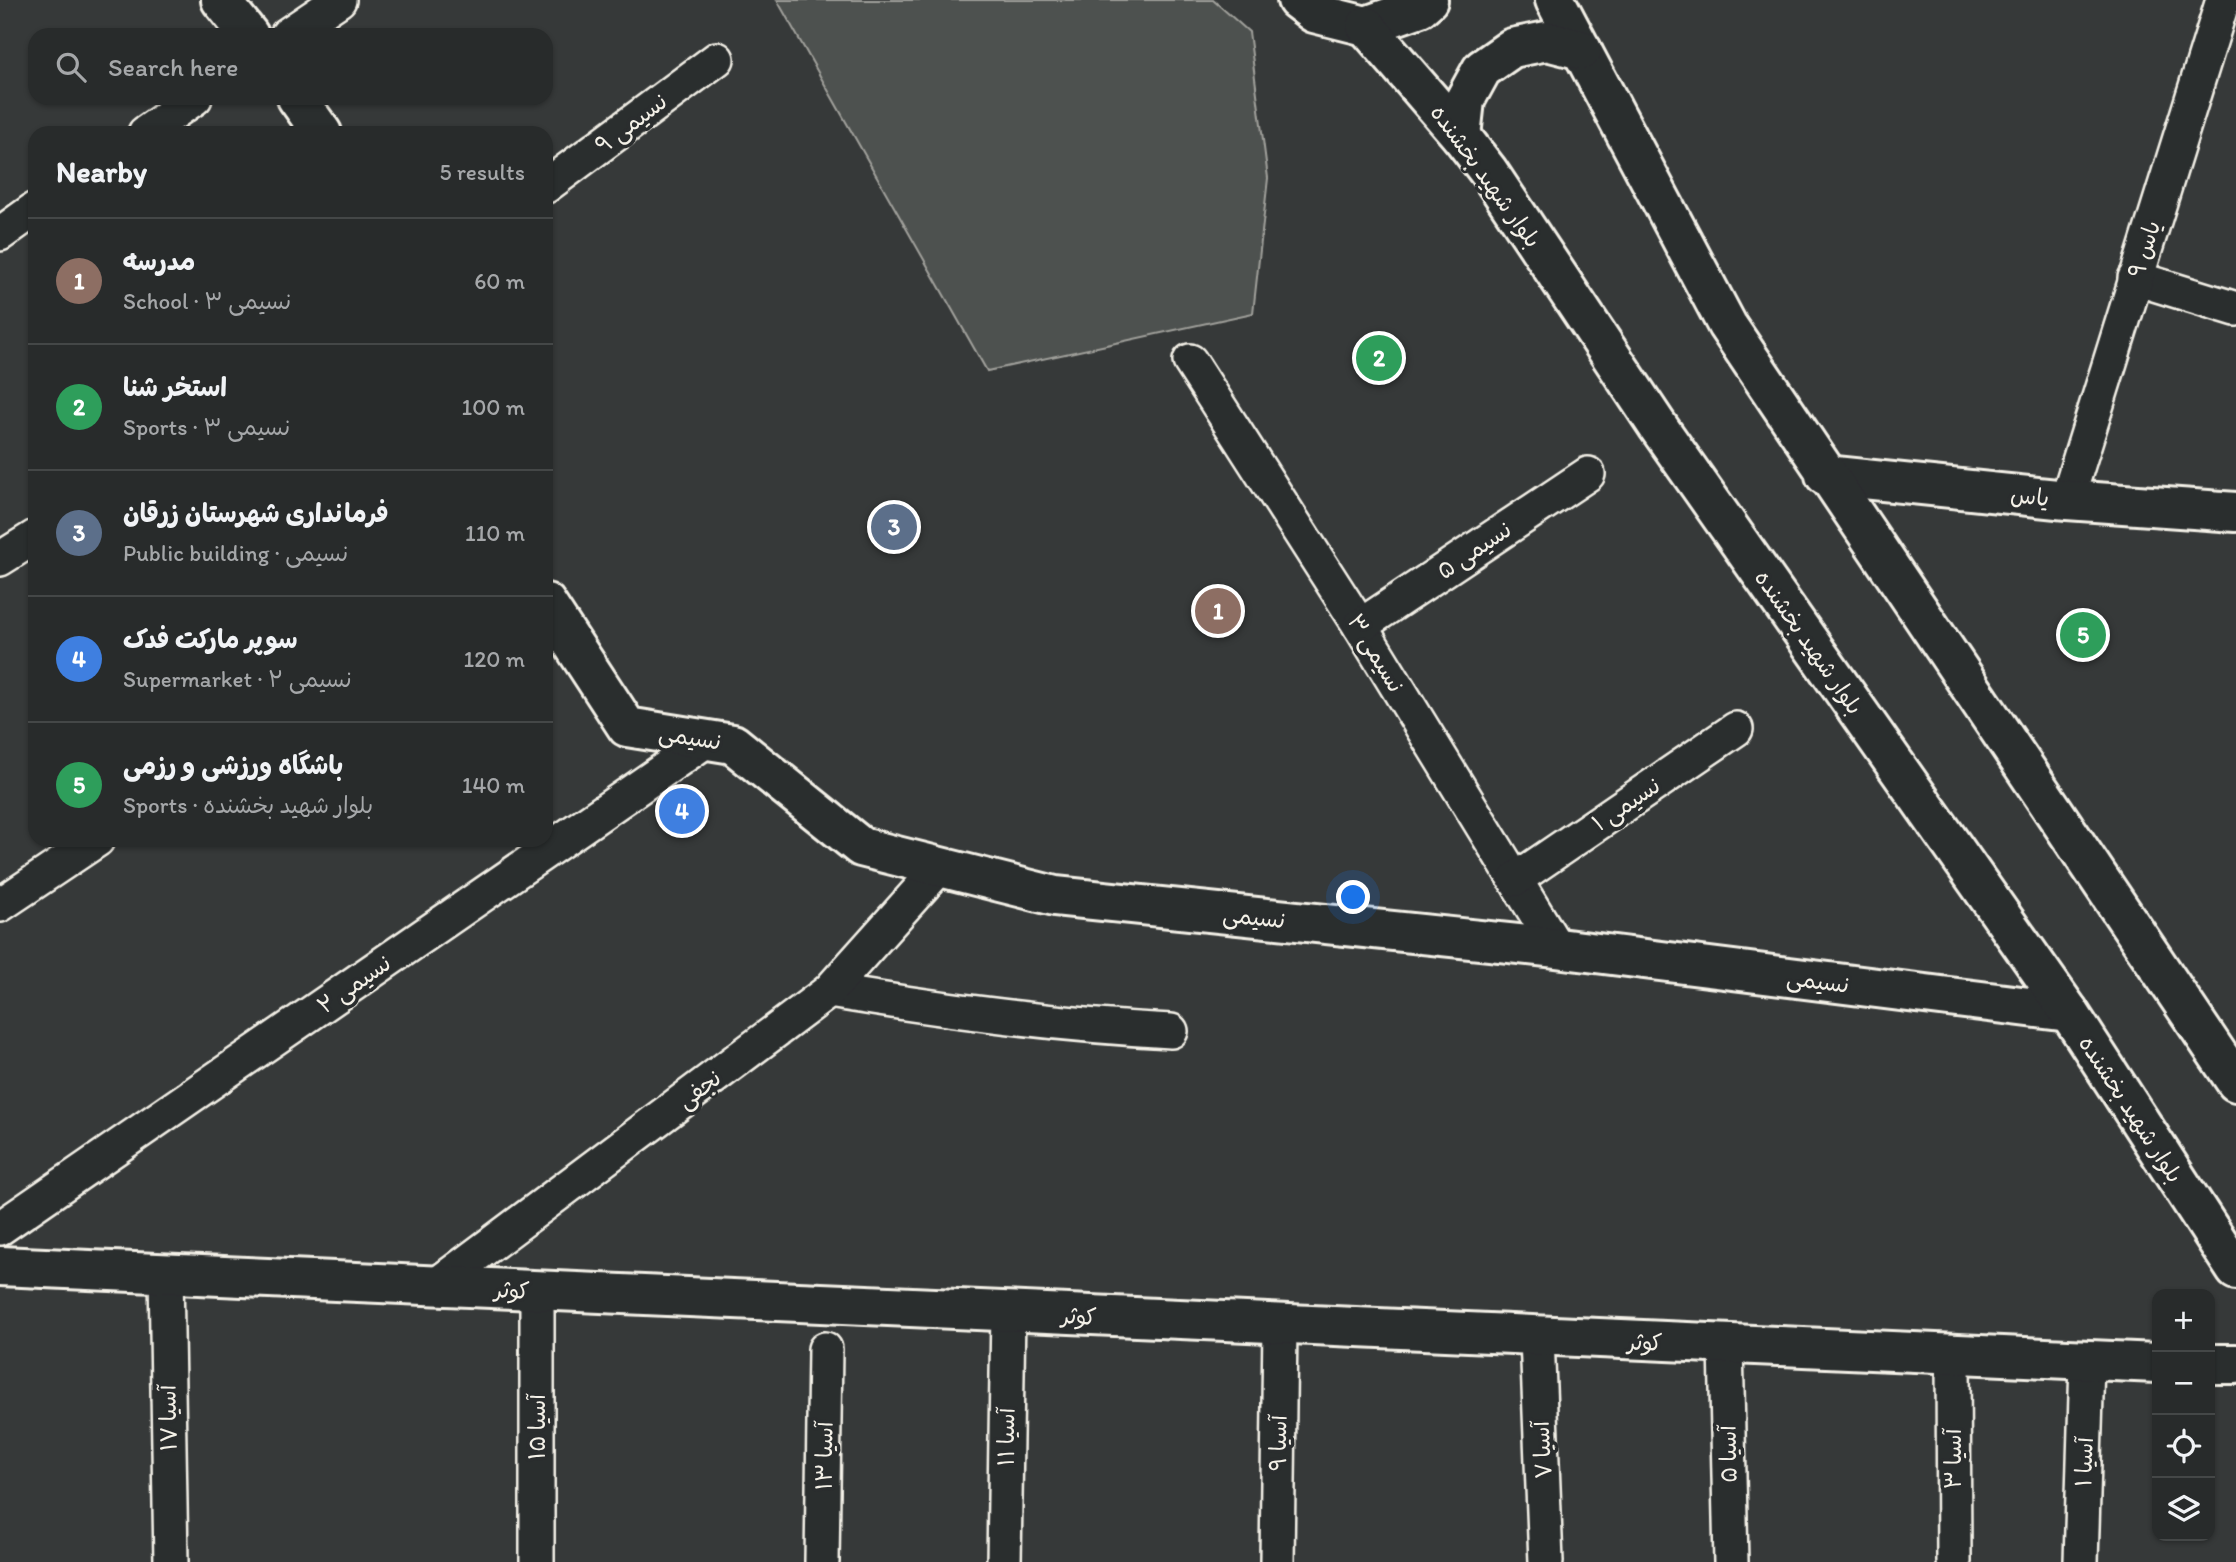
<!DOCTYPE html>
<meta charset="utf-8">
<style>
body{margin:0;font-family:Itim,"Playpen Sans Arabic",sans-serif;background:#303333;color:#f1f3f6}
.controls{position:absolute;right:21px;bottom:21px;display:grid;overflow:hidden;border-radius:14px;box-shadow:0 2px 5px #0004}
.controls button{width:63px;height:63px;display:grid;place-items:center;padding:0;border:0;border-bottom:2px solid #444747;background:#282b2b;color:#f1f3f6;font:35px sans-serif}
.you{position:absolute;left:1354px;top:898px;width:24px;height:24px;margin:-18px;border:5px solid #fff;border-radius:50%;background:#1a73e8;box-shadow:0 0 0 10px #1a73e833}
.badge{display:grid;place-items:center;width:46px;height:46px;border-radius:50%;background:#ffd166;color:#fff;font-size:23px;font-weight:700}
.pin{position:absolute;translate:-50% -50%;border:4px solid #fff;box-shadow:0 2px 7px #0006}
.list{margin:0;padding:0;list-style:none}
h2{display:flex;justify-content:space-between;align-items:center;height:91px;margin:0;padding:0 28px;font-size:30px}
h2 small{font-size:23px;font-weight:400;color:#a5a7a9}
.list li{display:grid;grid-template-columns:46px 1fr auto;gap:21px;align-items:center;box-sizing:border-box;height:126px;padding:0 28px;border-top:2px solid #444747}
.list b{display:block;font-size:26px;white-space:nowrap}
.list p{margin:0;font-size:23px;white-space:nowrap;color:#a5a7a9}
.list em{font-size:23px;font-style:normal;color:#a5a7a9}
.icon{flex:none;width:38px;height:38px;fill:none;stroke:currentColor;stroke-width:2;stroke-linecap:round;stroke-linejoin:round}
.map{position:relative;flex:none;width:2236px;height:1562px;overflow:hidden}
.search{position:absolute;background:#282b2b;box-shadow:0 2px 5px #0004;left:28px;top:28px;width:525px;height:77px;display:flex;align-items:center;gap:18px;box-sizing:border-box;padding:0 24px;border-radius:21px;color:#a5a7a9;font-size:26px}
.panel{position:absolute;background:#282b2b;box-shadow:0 2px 5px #0004;left:28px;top:126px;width:525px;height:721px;border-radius:21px}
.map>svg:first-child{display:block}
.green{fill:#4e514f;stroke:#a1a19c;stroke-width:2}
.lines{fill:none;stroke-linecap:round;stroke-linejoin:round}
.minor-casing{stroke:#f4f1e8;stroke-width:38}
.tertiary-casing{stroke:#f4f1e8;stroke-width:44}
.secondary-casing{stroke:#f4f1e8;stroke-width:44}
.minor{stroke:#2a2d2e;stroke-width:33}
.tertiary{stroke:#2a2d2e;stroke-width:38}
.secondary{stroke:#2a2d2e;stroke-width:38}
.labels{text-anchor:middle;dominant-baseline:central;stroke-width:7;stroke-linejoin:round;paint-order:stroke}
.street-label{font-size:23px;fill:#f4f1e8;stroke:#2a2d2e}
</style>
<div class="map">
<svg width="2236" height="1562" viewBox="0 0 2236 1562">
<rect width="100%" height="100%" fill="#363939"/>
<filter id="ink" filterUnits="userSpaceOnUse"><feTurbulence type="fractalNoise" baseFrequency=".0143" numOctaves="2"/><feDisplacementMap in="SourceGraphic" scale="14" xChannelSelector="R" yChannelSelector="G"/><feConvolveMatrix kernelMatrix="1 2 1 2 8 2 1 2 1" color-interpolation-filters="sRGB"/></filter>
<g filter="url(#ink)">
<path class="green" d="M777,0H1213L1249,32L1268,178L1253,313L987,371Z"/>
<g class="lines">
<g class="minor-casing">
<g id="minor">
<path d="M287,35L339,0"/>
<path d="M145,133L195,98"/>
<path d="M546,186L717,59"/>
<path d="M0,234L35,209"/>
<path d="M2135,278L2236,309"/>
<path d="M1190,361L1360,626L1557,948"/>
<path d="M2067,500L2223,0"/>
<path d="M0,559L35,537"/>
<path d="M1360,626L1588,474"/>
<path d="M1516,879L1736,729"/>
<path d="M0,905L97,840"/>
<path d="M829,991C943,1010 1055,1025 1171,1031"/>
<path d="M0,1228L707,740"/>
<path d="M166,1274L171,1562"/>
<path d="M435,1286L829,991L940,867"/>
<path d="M1537,1337L1546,1562"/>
<path d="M1726,1345L1731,1562"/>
<path d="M1953,1356L1954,1562"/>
<path d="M537,1562V1291"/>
<path d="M822,1562L825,1349"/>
<path d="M1004,1562L1008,1312"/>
<path d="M1277,1562L1280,1325"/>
<path d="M2081,1562L2087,1362"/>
</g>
</g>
<g class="tertiary-casing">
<g id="tertiary">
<path d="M221,0L249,35"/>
<path d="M297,98L322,133"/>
<path d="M1825,475L2067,500L2236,512"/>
<path d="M546,603L627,727L733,744L861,847L1055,896L1557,948L2069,1012"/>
<path d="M0,1266L2157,1363"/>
<path d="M2210,1364H2236"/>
</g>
</g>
<g class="secondary-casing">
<g id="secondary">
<path d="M1297,0L1314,13L1366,26L1420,7L1428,0"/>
<path d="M1555,0L1727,325L2236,1082"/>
<path d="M1366,26L1461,136L1488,171L1657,425L2069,1012L2236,1270"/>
<path d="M1461,136L1465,100L1482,69L1512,48L1547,41L1582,50"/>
</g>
</g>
<use href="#minor" class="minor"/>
<use href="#tertiary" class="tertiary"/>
<use href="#secondary" class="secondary"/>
</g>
</g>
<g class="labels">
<g class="street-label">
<text transform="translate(631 123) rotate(-37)">نسیمی ۹</text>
<text transform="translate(1486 176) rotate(54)">بلوار شهید بخشنده</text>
<text transform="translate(2144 249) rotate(-72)">یاس ۹</text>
<text transform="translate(2030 496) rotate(6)">یاس</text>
<text transform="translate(1474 550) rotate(-34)">نسیمی ۵</text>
<text transform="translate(1809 642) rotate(55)">بلوار شهید بخشنده</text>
<text transform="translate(1376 653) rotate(59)">نسیمی ۳</text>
<text transform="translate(690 737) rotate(9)">نسیمی</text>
<text transform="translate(1626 804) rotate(-34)">نسیمی ۱</text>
<text transform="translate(1254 917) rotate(6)">نسیمی</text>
<text transform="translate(1818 981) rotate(7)">نسیمی</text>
<text transform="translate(354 984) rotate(-35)">نسیمی ۲</text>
<text transform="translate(699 1089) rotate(-37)">نجفی</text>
<text transform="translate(2131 1109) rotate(57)">بلوار شهید بخشنده</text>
<text transform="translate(512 1290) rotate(3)">کوثر</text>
<text transform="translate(1079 1316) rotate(3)">کوثر</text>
<text transform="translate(1645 1342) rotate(2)">کوثر</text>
<text transform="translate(168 1418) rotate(-91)">آسیا ۱۷</text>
<text transform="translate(537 1427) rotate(-90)">آسیا ۱۵</text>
<text transform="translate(1006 1437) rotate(-89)">آسیا ۱۱</text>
<text transform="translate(1278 1443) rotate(-89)">آسیا ۹</text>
<text transform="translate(1542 1450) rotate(-93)">آسیا ۷</text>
<text transform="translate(1728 1454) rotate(-91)">آسیا ۵</text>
<text transform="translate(824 1456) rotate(-89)">آسیا ۱۳</text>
<text transform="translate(1953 1459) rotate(-90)">آسیا ۳</text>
<text transform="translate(2084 1462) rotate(-88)">آسیا ۱</text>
</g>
</g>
</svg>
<div class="controls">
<button>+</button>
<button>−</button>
<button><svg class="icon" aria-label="locate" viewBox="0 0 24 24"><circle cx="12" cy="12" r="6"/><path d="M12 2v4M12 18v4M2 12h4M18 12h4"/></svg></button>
<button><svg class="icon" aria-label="layers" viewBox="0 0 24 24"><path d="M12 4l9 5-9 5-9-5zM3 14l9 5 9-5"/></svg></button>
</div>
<div class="you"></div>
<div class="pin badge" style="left:1218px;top:611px;background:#8d6e63">1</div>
<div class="pin badge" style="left:1379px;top:358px;background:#2e9e5b">2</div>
<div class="pin badge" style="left:894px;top:527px;background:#5c6f8a">3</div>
<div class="pin badge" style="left:682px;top:811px;background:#3f7fe0">4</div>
<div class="pin badge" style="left:2083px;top:635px;background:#2e9e5b">5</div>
<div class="search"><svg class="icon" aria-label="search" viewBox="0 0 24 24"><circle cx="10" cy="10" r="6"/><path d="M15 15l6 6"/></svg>Search here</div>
<section class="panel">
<h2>Nearby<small>5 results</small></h2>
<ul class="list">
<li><span class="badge" style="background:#8d6e63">1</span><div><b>مدرسه</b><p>School · نسیمی ۳</p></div><em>60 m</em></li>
<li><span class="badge" style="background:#2e9e5b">2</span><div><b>استخر شنا</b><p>Sports · نسیمی ۳</p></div><em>100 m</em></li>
<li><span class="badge" style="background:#5c6f8a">3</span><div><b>فرمانداری شهرستان زرقان</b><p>Public building · نسیمی</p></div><em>110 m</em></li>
<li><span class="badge" style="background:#3f7fe0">4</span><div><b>سوپر مارکت فدک</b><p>Supermarket · نسیمی ۲</p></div><em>120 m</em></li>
<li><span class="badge" style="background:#2e9e5b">5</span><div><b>باشگاه ورزشی و رزمی</b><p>Sports · بلوار شهید بخشنده</p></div><em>140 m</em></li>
</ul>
</section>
</div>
